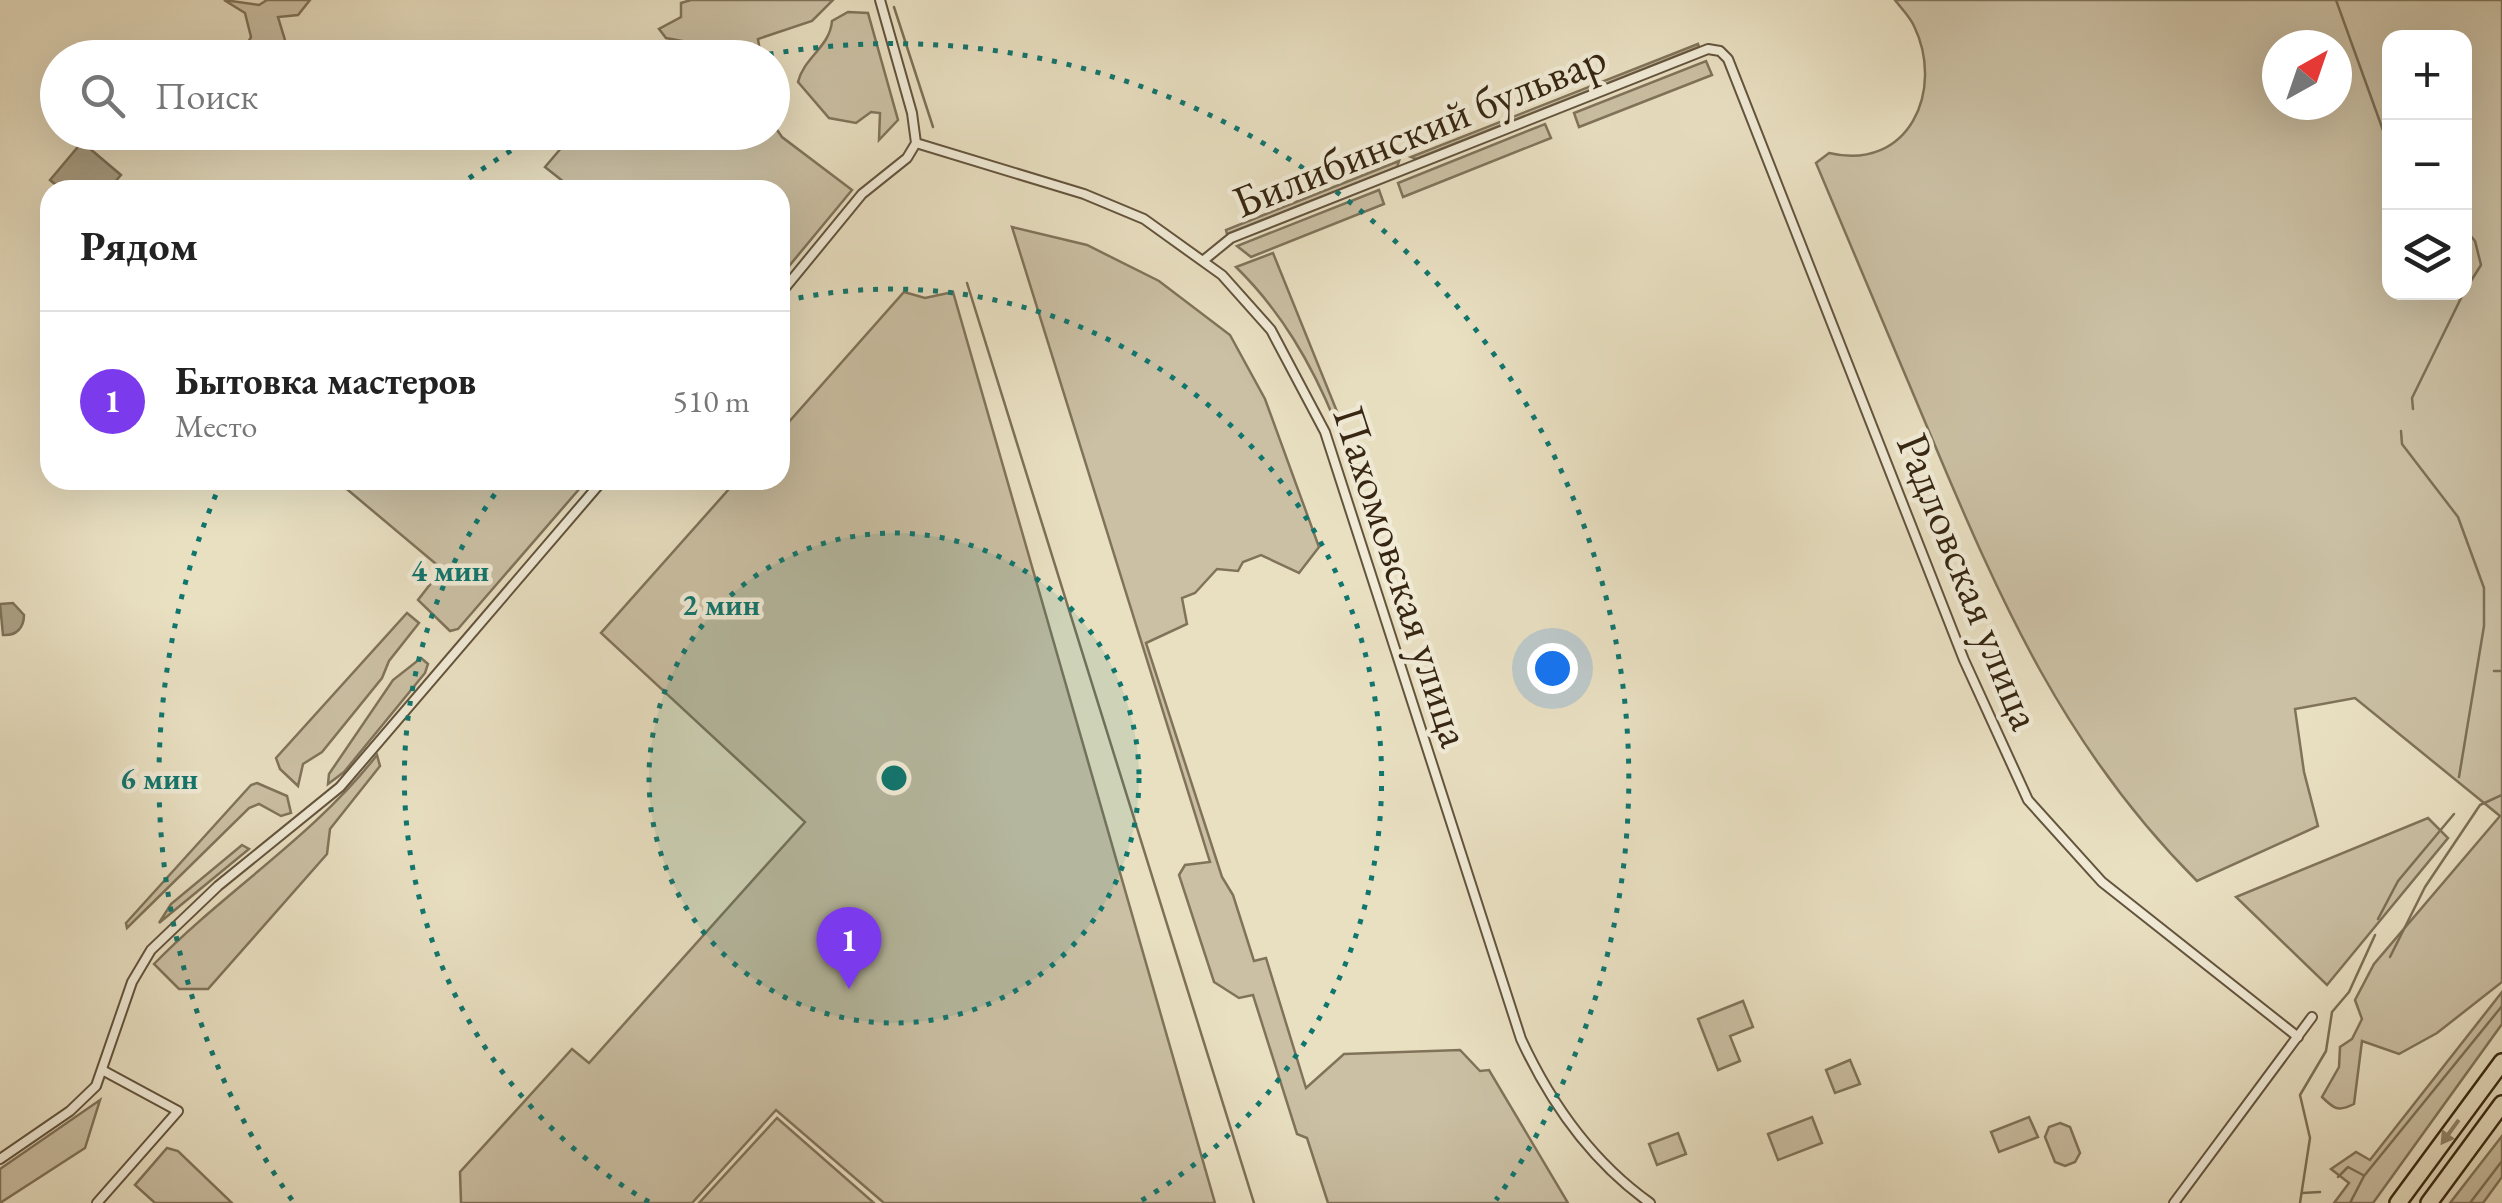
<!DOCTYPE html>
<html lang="ru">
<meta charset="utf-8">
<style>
body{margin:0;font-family:"EB Garamond",serif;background:#f6f6f6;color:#222}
.controls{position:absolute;right:30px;top:30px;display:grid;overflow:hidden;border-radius:20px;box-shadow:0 10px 40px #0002}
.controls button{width:90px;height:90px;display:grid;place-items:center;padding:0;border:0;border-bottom:2px solid #e0e0e0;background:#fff;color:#222;font:50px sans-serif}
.compass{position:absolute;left:2262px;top:30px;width:90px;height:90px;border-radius:50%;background:#fff;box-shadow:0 10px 40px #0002;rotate:40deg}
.you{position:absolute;left:1552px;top:668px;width:35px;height:35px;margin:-25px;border:8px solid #fff;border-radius:50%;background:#1a73e8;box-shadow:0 0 0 15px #1a73e833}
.badge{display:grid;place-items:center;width:65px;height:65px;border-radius:50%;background:#7c3aed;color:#fff;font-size:32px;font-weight:700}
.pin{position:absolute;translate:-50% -82px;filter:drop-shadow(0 2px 5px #0008)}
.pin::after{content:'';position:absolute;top:52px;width:35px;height:30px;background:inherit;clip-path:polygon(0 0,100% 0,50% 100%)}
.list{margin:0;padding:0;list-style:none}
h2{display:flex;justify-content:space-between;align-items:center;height:130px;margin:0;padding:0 40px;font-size:42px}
h2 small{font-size:32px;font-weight:400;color:#767676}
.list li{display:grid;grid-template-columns:65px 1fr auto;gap:30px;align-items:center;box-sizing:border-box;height:180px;padding:0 40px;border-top:2px solid #e0e0e0}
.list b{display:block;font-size:38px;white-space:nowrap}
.list p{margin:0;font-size:32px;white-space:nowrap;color:#767676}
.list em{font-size:32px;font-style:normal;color:#767676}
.icon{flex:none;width:55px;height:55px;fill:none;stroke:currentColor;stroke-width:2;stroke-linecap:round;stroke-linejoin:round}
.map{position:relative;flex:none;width:2502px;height:1203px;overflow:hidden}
.search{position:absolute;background:#fff;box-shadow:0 10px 40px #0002;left:40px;top:40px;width:750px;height:110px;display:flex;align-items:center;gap:25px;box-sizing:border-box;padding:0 35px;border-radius:55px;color:#767676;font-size:38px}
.panel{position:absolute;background:#fff;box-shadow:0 10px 40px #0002;left:40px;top:180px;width:750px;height:310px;border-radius:30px}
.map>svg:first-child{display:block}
.green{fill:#cbc0a4;stroke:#80735a;stroke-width:2.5;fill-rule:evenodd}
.water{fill:#aca186;stroke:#7d7057;stroke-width:2.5}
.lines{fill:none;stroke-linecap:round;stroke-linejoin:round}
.stream{stroke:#7d7057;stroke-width:2.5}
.minor-casing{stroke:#63543d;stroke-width:12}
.motorway-casing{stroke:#362611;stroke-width:20}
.minor{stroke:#f1ebd7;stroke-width:8}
.motorway{stroke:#e9e0c2;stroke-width:15}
.oneway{fill:#90836a}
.ring{fill:none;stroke:#0f766e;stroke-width:5;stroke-dasharray:5 10}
.labels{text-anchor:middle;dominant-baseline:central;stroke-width:9;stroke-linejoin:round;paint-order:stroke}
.street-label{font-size:45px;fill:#362611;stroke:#f1ebd7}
.centre{fill:#0f766e;stroke:#f1ebd7;stroke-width:5}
.ring-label{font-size:30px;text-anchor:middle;font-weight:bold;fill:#0f766e;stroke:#f1ebd7;stroke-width:9;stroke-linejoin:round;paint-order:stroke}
</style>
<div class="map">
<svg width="2502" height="1203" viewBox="0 0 2502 1203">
<rect width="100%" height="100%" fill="#e9e0c2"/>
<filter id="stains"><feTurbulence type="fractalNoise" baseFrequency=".002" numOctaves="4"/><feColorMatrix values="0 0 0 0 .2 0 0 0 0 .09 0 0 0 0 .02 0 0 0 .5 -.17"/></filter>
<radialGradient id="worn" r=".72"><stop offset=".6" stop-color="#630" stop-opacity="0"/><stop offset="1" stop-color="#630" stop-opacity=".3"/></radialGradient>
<g class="green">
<path d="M224,0L259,5L267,0H310L298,15L278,17L288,50L284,57L259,58L246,46L251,37L245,13Z"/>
<path d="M691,0H833L812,21L758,39L761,58L691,57L688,42L666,38L659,29L681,17V3Z"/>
<path d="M1895,0H2502V982L2437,1033L2399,1054L2362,1041L2354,1104C2338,1112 2334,1109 2322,1097L2339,1067L2340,1047L2352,1039L2362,1019L2355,1000L2374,964L2500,816L2355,698L2295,709L2304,772L2318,826L2197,881C2066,750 2001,603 1931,436C1892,345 1854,254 1816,163L1829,153C1909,172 1945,90 1914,26C1910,17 1901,8 1895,0ZM2390,38H2464V292H2390ZM2277,45H2337V105H2277Z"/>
<path d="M848,12L868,13L898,120L879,140L880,113L871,112L856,123L829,118L798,82C804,57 830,47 832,21Z"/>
<path d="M1698,44L1699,47L1416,159L1411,157Z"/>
<path d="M1706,61L1712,75L1579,127L1574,113Z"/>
<path d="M773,124L782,137L852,190L780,277V190H574L545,167L574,133L772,132Z"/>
<path d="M1545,124L1551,138L1403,197L1398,183Z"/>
<path d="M1399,161L1397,167L1227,234L1226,230Z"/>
<path d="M1379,190L1384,204L1251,257L1237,246Z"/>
<path d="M1012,227L1087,245L1159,281L1230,335L1265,399L1319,547L1299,573L1261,555L1243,562L1238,571L1217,569L1195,593L1182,598L1187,624L1146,643L1222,877L1233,895L1254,961L1266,958L1306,1088L1344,1054L1460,1050L1480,1071L1489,1070L1568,1203H1328L1307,1138L1297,1134L1253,995L1239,998L1214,982L1179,875L1185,865L1210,862Z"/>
<path d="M1273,253L1340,419L1335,421C1311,363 1281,311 1236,267Z"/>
<path d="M904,292L925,298L953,292L1215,1203H884L776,1110L692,1203H461L460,1172L572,1049L589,1063L805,822L601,633L737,480H780V432Z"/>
<path d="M336,480H587L458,629L450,631L418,600L442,569Z"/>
<path d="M407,613L419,623L389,661L382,678L322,752L303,764L298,786L280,769L276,758Z"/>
<path d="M421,658L428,664L425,673L344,772L328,784L329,774L393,680Z"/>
<path d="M377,755L380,766L330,829L327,854L208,989H179L154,964C225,891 314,836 377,755Z"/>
<path d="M257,783L287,796L291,813L281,816L259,804L249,808L127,928L126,923L251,785Z"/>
<path d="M2428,818L2448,838L2327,985L2236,897Z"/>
<path d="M242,845L249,849L159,923L171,904Z"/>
<path d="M2502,992V1024L2373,1203H2334L2349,1183L2331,1169L2356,1152L2370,1160Z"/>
<path d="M1743,1001L1753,1027L1730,1036L1740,1061L1718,1070L1698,1019Z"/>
<path d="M1850,1060L1860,1084L1835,1093L1826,1070Z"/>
<path d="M100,1100L85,1148L0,1203V1169Z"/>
<path d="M1812,1117L1822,1143L1778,1160L1768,1134Z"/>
<path d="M2029,1117L2038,1137L1999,1152L1991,1132Z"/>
<path d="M777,1118L874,1203H699Z"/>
<path d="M2060,1123L2070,1127L2080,1153L2075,1162L2065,1166L2055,1162L2045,1137L2049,1127Z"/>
<path d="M1678,1133L1686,1154L1657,1165L1649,1144Z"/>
<path d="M2502,1136V1177L2483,1203H2450Z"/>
<path d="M167,1148L178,1151L232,1203H155L135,1185Z"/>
</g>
<g class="water">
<path d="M82,142L121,175L108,190H62L50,180Z"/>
<path d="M13,603L24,615C24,628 16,636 3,635L0,604Z"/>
</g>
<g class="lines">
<g class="stream">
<path d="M2336,0L2384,133L2390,176"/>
<path d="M894,7L933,127"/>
<path d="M2464,228L2475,241L2481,265L2464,292"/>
<path d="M967,283L1254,1203"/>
<path d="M2413,409L2412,398L2464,292"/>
<path d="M2401,431L2402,444L2458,517L2484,588V626L2459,777"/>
<path d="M2494,671H2502"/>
<path d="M2378,919L2398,881L2454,814"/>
<path d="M2390,957L2425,887L2480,805L2502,795"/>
<path d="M2338,1177L2348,1167L2363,1175"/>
<path d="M2302,1193L2320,1192"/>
<path d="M2300,1203L2310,1138L2300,1095L2326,1051L2332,1012L2349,992L2375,935"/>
<path d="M2350,1203L2364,1176L2502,1006"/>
<path d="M2470,1203L2502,1161"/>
</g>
<g class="minor-casing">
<g id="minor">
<path d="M916,143L1084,194L1144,219L1222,275L1271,330L1325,432L1521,1039C1551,1104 1591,1161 1650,1203"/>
<path d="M1204,260L1231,238L1708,49L1720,51L1728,59L1964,660L2028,800L2102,882L2298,1037"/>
<path d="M780,294L862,194L907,158L916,143L912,113L880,0"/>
<path d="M0,1159L70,1111L96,1086L132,982L151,950L218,886L340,787L603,480"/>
<path d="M97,1203L178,1111L104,1071"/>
<path d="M2174,1203L2312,1017"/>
</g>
</g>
<g class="motorway-casing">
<g id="motorway">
<path d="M2398,1203L2502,1062"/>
<path d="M2429,1203L2502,1104"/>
</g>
</g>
<use href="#minor" class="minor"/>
<use href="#motorway" class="motorway"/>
</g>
<defs><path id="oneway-solid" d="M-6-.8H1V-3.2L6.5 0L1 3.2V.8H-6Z" transform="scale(2.5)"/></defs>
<use class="oneway" href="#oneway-solid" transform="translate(2450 1132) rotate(126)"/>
<circle cx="894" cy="778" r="245" fill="#0f766e" fill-opacity=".12"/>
<g class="ring">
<circle cx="894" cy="778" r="245"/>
<path d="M649 1202A490 490 0 0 1 503 483M784 301A490 490 0 0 1 1139 1202"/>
<path d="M292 1200A735 735 0 0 1 220 485M457 187A735 735 0 0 1 538 135M754 57A735 735 0 0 1 1496 1200"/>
</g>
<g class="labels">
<g class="street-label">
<text transform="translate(1419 129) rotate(-22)">Билибинский бульвар</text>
<text transform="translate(1403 576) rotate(72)">Пахомовская улица</text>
<text transform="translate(1970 581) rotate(68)">Радловская улица</text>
</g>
</g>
<circle cx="894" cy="778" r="15" class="centre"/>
<g class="ring-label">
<text x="450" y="581">4 мин</text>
<text x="721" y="615">2 мин</text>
<text x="159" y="789">6 мин</text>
</g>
<rect width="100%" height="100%" filter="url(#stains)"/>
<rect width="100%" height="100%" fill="url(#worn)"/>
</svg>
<div class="controls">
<button>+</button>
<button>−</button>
<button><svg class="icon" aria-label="layers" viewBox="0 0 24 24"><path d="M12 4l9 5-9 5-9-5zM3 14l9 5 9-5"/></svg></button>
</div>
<svg class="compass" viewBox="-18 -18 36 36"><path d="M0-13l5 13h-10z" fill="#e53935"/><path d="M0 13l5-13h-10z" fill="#767676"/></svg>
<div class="you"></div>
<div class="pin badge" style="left:849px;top:989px">1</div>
<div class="search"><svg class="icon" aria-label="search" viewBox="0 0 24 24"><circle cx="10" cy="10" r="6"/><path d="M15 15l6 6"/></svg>Поиск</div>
<section class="panel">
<h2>Рядом<small></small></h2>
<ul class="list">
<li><span class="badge">1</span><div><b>Бытовка мастеров</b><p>Место</p></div><em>510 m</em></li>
</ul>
</section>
</div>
